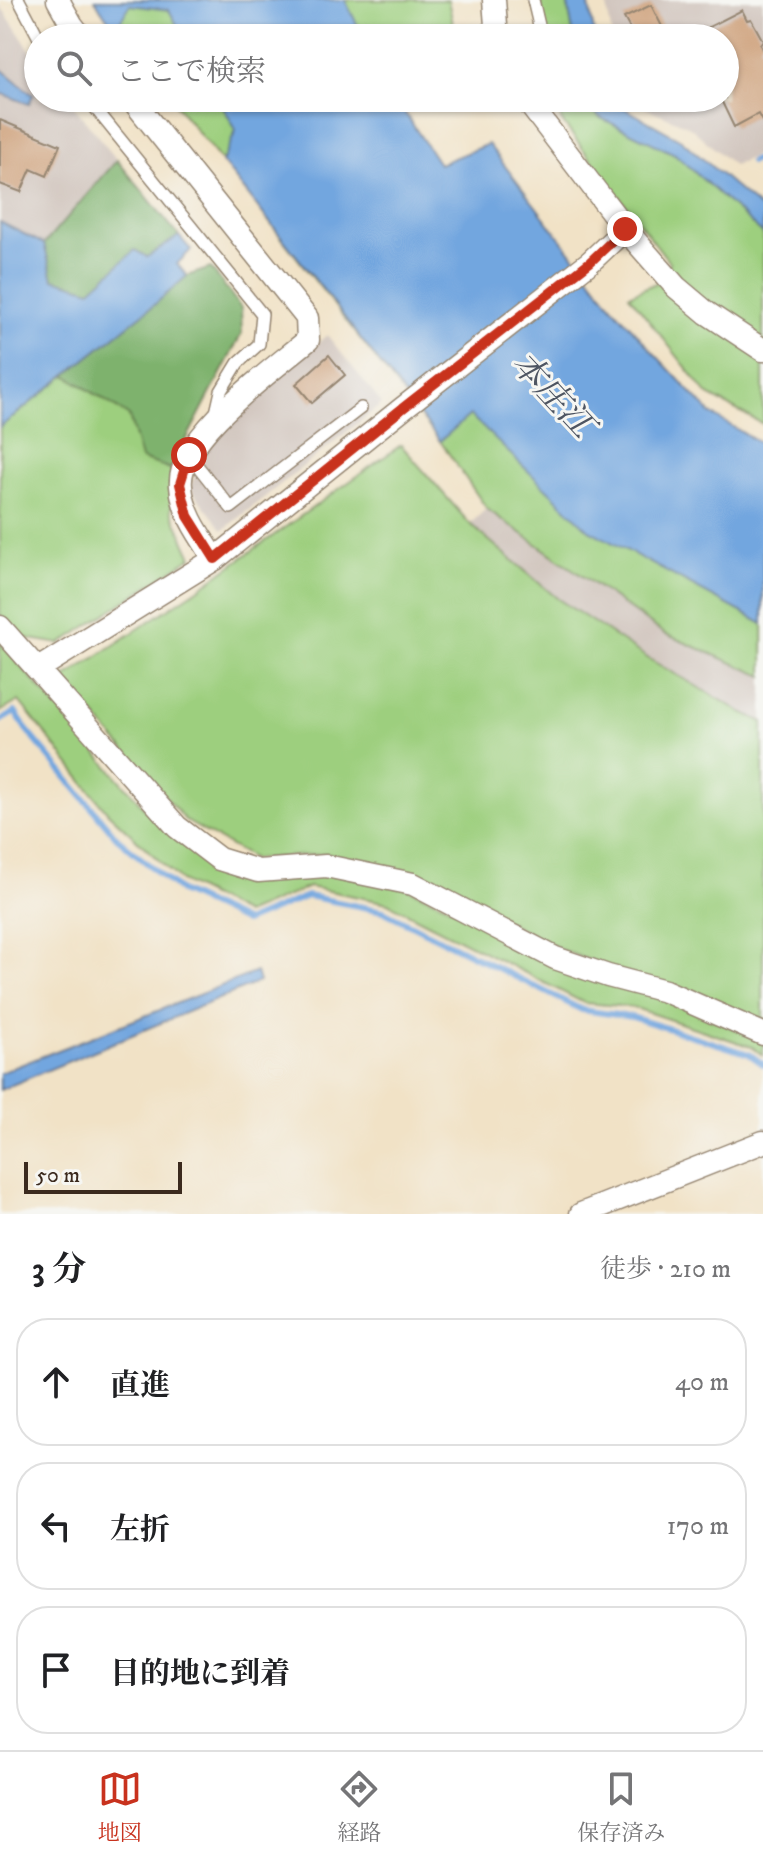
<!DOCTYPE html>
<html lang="ja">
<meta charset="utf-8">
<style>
body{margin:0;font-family:"IM FELL DW Pica","Noto Serif JP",serif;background:#f2f2f2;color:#202124}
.scale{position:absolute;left:24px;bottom:20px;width:158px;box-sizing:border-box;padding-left:8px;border:4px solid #3b2a1e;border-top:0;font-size:22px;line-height:28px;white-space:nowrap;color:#3b2a1e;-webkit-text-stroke:6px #f6f6f2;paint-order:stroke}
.stop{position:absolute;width:24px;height:24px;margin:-18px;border:6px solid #c8321e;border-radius:50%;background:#fff}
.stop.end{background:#c8321e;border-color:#fff;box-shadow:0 2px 8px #0008}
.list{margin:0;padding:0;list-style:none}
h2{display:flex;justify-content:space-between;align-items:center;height:104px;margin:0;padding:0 32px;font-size:34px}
h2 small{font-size:26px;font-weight:400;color:#757577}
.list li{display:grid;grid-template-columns:52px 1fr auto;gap:24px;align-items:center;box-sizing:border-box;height:128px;margin:0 16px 16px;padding:0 16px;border:2px solid #e0e0e0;border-radius:32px}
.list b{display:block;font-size:30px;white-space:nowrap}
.list em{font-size:26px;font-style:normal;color:#757577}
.icon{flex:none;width:44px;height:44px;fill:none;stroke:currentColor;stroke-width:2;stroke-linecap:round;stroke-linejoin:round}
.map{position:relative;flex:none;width:763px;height:1214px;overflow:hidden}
.search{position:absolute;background:#fff;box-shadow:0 2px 6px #0004;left:24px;right:24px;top:24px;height:88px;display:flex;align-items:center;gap:20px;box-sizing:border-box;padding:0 28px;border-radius:44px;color:#757577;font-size:30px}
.sheet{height:536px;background:#fff}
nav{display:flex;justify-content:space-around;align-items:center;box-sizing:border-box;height:112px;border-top:2px solid #e0e0e0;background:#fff;font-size:22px;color:#757577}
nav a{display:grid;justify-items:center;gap:4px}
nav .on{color:#c8321e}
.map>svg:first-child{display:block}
.industrial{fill:#cec1b9}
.green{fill:#9dcf7e;stroke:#6c7c4e;stroke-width:2}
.forest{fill:#7eb26d;stroke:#5c6e46;stroke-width:2}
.water{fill:#72a6df;stroke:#56687e;stroke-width:2}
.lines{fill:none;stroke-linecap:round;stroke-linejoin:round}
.stream{stroke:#72a6df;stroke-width:6}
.building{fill:#cea07a}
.lane-casing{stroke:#968672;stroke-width:14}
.street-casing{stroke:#968672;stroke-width:25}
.lane{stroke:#fff;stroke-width:11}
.street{stroke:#fff;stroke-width:22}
.route{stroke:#c8321e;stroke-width:10}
.labels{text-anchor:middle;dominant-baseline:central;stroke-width:6;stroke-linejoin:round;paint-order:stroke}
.water-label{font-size:34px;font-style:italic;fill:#4e5562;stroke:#f6f6f2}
</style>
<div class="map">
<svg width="763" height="1214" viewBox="0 0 763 1214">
<rect width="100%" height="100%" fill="#f6f6f2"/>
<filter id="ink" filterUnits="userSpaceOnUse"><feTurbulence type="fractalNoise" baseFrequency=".0125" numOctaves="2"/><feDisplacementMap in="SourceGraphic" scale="16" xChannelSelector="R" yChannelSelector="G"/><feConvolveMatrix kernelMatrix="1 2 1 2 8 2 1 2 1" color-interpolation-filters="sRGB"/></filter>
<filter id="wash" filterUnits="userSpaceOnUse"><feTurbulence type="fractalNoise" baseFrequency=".006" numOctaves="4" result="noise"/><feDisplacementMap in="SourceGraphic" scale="32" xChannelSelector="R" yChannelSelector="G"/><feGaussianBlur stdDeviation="1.8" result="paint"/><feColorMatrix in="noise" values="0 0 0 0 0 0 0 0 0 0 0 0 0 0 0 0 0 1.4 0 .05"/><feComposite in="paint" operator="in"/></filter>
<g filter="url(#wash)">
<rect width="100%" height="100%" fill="#f1e2c6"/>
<g class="industrial">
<path d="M606,0H763V151L734,166L690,127L644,107L638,98H725V38H612Z"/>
<path d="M0,5L38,62V98H67L117,160L44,244L0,222Z"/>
<path d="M327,335L382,404L223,530L190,488L210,435Z"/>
<path d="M653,352L710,413L763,445V722L742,712L649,659L558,599L470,524Z"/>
</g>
<g class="green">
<path d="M95,0H191L213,38H121Z"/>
<path d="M296,0H448L456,38H317Z"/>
<path d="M540,0H567L574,38H547Z"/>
<path d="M170,98H248L247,158L222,162Z"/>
<path d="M558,98H584L599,117L675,154L763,234V424L708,395L629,295L658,282L670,263L561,120Z"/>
<path d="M302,197L763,554V676L665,634L487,509L440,441L263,214Z"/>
<path d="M66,375L129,416L142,459L171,469V511L192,557L60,644L19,637L0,614V427Z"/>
<path d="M401,445L470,524L558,599L649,659L742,712L763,722V1024L564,951L423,878L327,854L254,859L186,821L63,679L201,587Z"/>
<path d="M0,642L160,826L212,866L326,872L409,889L763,1041V1055L752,1047L632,1007L584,1003L388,903L309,887L245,914L181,881L108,813L19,701L0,712L1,696L0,694Z"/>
</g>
<g class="forest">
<path d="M117,160L179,236L147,257L135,250L91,290L53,279L44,244Z"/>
<path d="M211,268L241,308L242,333L171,469L141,459L129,416L66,375L154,305L187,276Z"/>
</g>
<g class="water">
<path d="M95,0H345L364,38H184L169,10L130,5L115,30Z"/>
<path d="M567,0H588L595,38H574Z"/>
<path d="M0,68L33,95L29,104L0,93Z"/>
<path d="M218,98H395L439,164L488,144L613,307L653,352L710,413L763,445V624L589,530L470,415L440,441L314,278L222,162L236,130Z"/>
<path d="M584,98H613L619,105L681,140L763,211V234L675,154L599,117Z"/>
<path d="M0,222L44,244L53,279L91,290L135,250L147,257L179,236L191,250L177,264L187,276L154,305L0,427Z"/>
<path d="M256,972L259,982L0,1090V1073Z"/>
</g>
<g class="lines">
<g class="stream">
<path d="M751,162L763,156"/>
<path d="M0,721L15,712L26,729L117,838L180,891L245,922L307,896L383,911L582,1010L632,1017L749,1054L763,1064"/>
</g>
</g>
<g id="blocks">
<g class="building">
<path d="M651,5L668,38H635L624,18Z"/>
<path d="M742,10L747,20L751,19L763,41L760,45L763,51V123L758,114L734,127L720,98H725V38H712L707,28Z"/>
<path d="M0,120L60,145L47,176L31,169L21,192L0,184Z"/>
<path d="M329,355L345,375L312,403L296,384Z"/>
</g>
</g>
</g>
<g filter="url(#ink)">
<use href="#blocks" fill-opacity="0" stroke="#968672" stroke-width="2"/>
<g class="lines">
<g class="lane-casing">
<g id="lane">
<path d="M19,0L39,38"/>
<path d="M533,0L542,38"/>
<path d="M87,98L262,314L259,344L238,363L221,391L215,417"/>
<path d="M189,455L231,508L361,408"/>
</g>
</g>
<g class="street-casing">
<g id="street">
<path d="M58,0L72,25L82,38"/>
<path d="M494,0L497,38"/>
<path d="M131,98L307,318L308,340C274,369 176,438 181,486C183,514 200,536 215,559"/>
<path d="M525,98L625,229L676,287L707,313L763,350"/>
<path d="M0,627L177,827L219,859L258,871L326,866L413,884L555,958L608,976L665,991L763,1034"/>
<path d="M38,669L215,559L403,408L590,262L625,229"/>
<path d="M581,1214L763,1142"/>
</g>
</g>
<use href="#lane" class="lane"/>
<use href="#street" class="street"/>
</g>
</g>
<g class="lines" filter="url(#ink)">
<path class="route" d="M189,455L180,484L188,516L215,559L403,408L590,262L625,229"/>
</g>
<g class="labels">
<g class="water-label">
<text transform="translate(552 395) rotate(47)">本庄江</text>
</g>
</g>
</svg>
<div class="scale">50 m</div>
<div class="stop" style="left:189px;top:455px"></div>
<div class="stop end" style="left:625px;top:229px"></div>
<div class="search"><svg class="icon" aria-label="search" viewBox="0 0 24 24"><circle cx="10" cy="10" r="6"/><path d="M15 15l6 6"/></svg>ここで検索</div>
</div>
<section class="sheet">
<h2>3 分<small>徒歩 · 210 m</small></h2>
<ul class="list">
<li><svg class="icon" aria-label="ahead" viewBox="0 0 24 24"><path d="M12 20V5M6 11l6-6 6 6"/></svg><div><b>直進</b></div><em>40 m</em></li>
<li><svg class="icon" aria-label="left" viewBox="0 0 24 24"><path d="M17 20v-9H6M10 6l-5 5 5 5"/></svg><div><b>左折</b></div><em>170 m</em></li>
<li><svg class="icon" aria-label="arrive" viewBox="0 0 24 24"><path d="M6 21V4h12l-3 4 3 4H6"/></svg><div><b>目的地に到着</b></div></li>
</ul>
</section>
<nav>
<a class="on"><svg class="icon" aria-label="map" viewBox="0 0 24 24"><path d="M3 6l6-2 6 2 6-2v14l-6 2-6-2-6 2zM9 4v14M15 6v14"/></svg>地図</a>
<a><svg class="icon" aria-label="directions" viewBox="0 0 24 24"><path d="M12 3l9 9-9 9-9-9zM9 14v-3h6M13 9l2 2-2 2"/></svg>経路</a>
<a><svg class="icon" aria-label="saved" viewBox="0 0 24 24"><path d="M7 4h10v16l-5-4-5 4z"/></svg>保存済み</a>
</nav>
